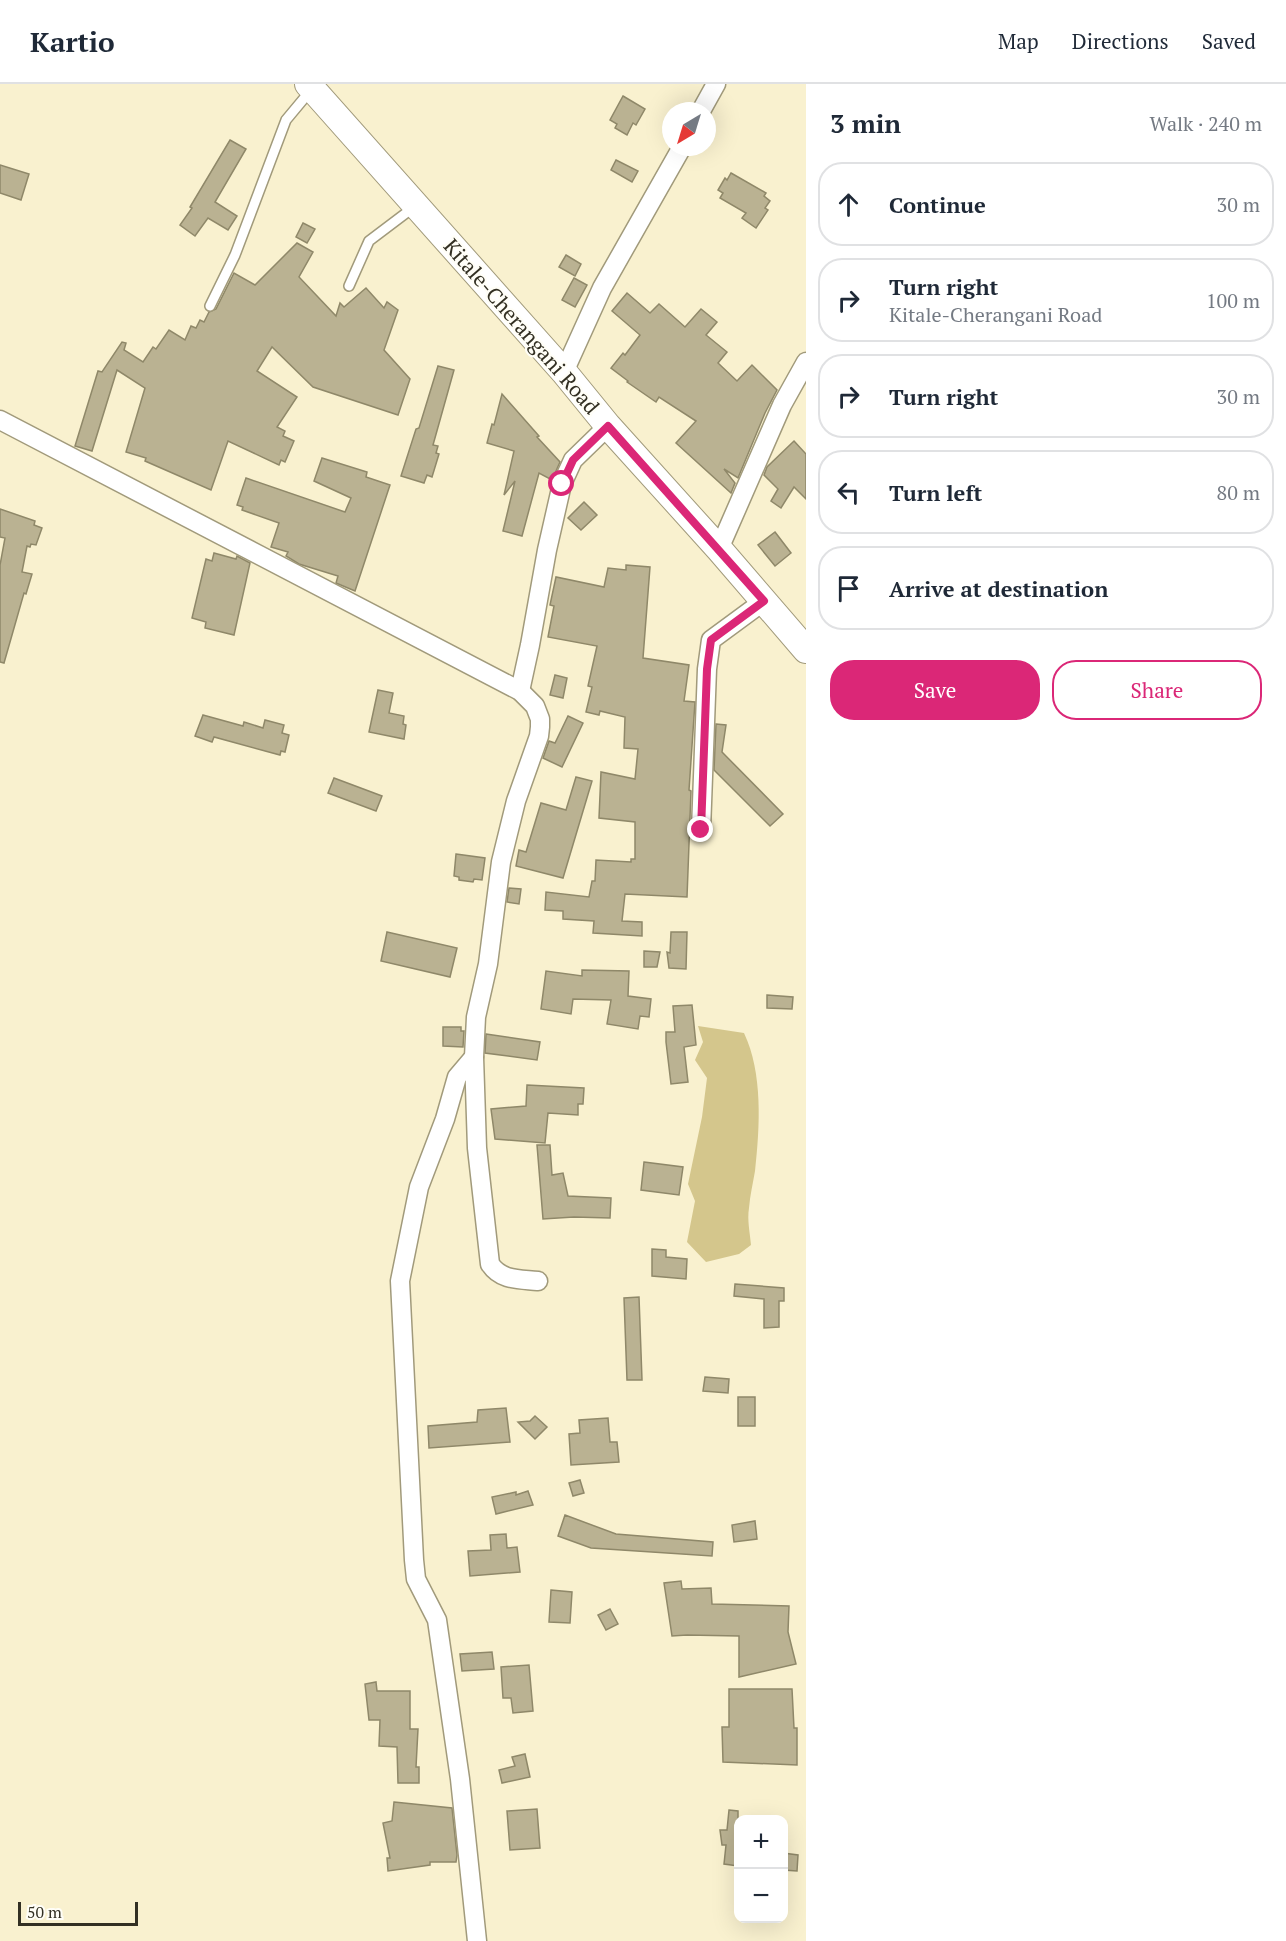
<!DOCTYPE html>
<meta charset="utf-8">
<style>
body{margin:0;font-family:"PT Serif",serif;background:#f2f2f3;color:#1f2937}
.controls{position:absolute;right:18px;bottom:18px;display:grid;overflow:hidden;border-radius:12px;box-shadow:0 6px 24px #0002}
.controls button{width:54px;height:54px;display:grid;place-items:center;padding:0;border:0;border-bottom:2px solid #e0e1e3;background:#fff;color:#1f2937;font:30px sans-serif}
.compass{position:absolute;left:662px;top:18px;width:54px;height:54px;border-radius:50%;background:#fff;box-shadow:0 6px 24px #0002;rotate:218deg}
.scale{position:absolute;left:18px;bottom:15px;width:120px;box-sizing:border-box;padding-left:6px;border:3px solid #333023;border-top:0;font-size:16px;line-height:21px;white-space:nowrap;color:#333023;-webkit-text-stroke:4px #fffef7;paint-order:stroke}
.stop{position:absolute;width:18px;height:18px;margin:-14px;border:4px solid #db2777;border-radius:50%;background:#fff}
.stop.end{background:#db2777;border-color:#fff;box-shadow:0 2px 6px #0008}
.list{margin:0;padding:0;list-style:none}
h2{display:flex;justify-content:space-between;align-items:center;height:78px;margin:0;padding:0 24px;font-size:26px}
h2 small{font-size:20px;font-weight:400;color:#747a83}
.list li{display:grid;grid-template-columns:39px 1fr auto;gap:18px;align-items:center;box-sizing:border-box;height:84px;margin:0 12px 12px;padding:0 12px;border:2px solid #e0e1e3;border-radius:24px}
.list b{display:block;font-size:22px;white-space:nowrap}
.list p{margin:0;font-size:20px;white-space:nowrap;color:#747a83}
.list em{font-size:20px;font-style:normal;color:#747a83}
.actions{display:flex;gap:12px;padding:18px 24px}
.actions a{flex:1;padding:14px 0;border:2px solid #db2777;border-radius:24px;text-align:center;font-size:21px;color:#db2777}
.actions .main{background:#db2777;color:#fff}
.icon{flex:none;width:33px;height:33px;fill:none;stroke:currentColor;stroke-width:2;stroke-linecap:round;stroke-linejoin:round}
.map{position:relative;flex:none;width:806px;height:1857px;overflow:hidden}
header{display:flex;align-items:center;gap:36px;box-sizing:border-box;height:84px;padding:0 30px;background:#fff;border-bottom:2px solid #e0e1e3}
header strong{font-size:28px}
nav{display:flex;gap:33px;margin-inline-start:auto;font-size:21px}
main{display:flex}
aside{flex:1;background:#fff}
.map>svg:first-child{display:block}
.green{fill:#d4c68c}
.building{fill:#bab292;stroke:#8f8869;stroke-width:1.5}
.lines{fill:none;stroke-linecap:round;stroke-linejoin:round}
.service-casing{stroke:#a19a7b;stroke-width:12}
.minor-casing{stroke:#a19a7b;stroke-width:21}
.secondary-casing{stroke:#a19a7b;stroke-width:28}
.service{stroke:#fff;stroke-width:9}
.minor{stroke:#fff;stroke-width:18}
.secondary{stroke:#fff;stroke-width:26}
.route{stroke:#db2777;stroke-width:8}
.labels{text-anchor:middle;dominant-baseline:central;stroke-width:4.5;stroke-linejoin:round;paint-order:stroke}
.street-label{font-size:21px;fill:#333023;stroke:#fffef7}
</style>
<header>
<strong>Kartio</strong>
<nav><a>Map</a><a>Directions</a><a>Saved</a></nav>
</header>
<main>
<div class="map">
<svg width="806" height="1857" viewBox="0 0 806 1857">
<rect width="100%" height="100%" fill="#f9f1cf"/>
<path class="green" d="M698,942L744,949C763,989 760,1043 755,1087C753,1099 750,1111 749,1124C747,1136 750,1149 751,1161L739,1170L706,1178L687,1158L695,1117L688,1100L702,1033L707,994L695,976L703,958Z"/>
<g class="building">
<path d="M623,12L645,25L636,41L633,39L627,51L615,44L617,40L610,36Z"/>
<path d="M230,56L246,65L215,118L237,132L228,146L208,134L195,152L180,141L192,124L190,123Z"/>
<path d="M616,76L638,87L632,98L611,86Z"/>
<path d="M0,81L29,90L21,116L0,109Z"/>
<path d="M731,89L766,109L764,112L770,117L765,124L768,126L756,144L742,134L746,129L720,114L723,109L718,106L725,94L727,96Z"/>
<path d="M303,139L315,145L307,159L296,153Z"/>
<path d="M297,159L313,168L299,193L336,232L340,219L344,223L366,204L384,224L387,218L398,226L384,266L410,295L398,331L313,303L272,263L257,287L297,313L277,343L285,347L283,352L294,357L285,378L281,376L279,381L228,357L211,406L145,377L146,374L126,368L145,304L117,286L92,367L75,362L98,287L102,288L122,258L126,259L124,266L143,278L153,263L156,265L169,246L185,256L191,242L196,244L200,236L204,238L209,228L216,225L234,189L255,201Z"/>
<path d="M566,171L581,180L575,192L559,183Z"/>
<path d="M574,194L587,201L575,223L562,216Z"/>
<path d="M627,209L650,229L659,220L685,243L701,225L717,238L706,251L727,268L718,279L737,297L752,281L777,306L765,329L738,394L724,385L735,399L731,409L676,359L696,337L659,313L656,318L627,298L628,297L611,284L623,269L625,271L640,251L612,227Z"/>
<path d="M438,282L454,286L433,361L438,362L436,369L439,370L432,393L427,391L424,399L401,392L416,345L419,344Z"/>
<path d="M502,310L539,352L537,353L560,378L552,396L539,389L522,452L503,447L515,397L504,411L514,367L487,359L492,340L494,341Z"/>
<path d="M794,357L806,370V415L794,403L781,424L771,417L778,405L764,391L767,383Z"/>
<path d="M322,374L367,388L366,393L390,401L355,507L336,499L338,492L299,480L286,472L288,468L271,463L279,439L242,426L243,423L237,421L246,394L345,428L351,414L314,397Z"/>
<path d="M584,418L597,431L581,446L568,434Z"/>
<path d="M0,425L35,437L34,441L42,444L36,461L31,460L30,463L27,462L22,488L32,490L26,510L24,509L4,579L0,578V481L5,454L0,453Z"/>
<path d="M775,448L791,469L775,482L758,461Z"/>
<path d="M214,469L236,475L237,472L250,479L234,551L205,544L206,538L192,534L206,475L212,477Z"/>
<path d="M626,481L650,483L643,574L689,581L684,617L695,618L689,706L691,707L687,813L625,810L622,837L642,838V852L593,849L594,837L563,835V827L545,826L546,808L589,813L592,797H595L596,776L631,778V775H635V738L599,734L601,688L635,695L638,665L624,664L625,633L600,627L599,631L586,628L592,603L588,602L597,562L548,553L554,522L550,521L556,493L604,503L608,484L626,486Z"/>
<path d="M555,591L567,594L563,614L550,611Z"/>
<path d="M378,606L393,609L389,629L404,632L403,640L406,641L404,655L369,648Z"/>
<path d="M203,631L243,642L244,638L263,644L265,636L284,641L282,649L289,651L285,668L281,667L280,671L214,653L212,658L195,652Z"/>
<path d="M568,632L583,639L562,683L543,674L549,657L555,659Z"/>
<path d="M716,640L726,641L722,668L783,730L770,742L714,686Z"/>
<path d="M576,693L592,697L563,794L516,782L519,766L526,768L541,719L566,726Z"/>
<path d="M334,694L382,712L376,727L328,709Z"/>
<path d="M456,770L485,774L482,796L474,795L473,798L459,796V793L454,792Z"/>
<path d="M509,804L521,805L519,820L507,818Z"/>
<path d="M387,848L457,864L450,893L381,877Z"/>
<path d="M671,848H687L686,885L669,884L667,868L670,869Z"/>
<path d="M644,867L660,868L657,883H644Z"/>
<path d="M582,886L629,887L628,912L651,915L649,933L640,932L638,945L607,940L611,916L573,915L571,930L541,925L546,887L582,892Z"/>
<path d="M767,911L793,913L792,925L767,924Z"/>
<path d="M692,921L696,961L684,963L688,998L671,1000L666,958V948H675L673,922Z"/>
<path d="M443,943H461V947H464L463,963L443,962Z"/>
<path d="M486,950L540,958L537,976L485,969Z"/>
<path d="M527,1001L584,1004L583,1020H578V1031L548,1029L545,1059L495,1055L491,1025L526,1022Z"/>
<path d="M537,1061H550L552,1091L563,1089L568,1112L611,1114L610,1134L574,1133L543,1135Z"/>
<path d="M644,1078L683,1083L679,1111L641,1106Z"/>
<path d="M652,1165L666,1166V1173L687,1175L686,1195L652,1192Z"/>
<path d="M735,1200L784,1204V1217H779V1243L764,1244V1215L734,1212Z"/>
<path d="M639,1213L642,1296H627L624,1214Z"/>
<path d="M705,1293L729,1295L728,1309L703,1307Z"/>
<rect x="738" y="1313" width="17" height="29"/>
<path d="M506,1324L510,1358L429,1364L428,1342L477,1338L478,1326Z"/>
<path d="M535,1332L547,1343L535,1355L518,1338L530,1337Z"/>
<path d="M608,1334L610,1358H617L619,1378L571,1381L569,1350L580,1349L579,1336Z"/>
<path d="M580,1396L584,1409L573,1412L569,1399Z"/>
<path d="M528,1407L533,1421L496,1430L492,1413L516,1408V1411Z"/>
<path d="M565,1431L616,1450L713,1458L712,1472L591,1464L558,1452Z"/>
<path d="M755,1437L757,1455L734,1458L732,1441Z"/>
<path d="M506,1450L507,1464L517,1463L520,1488L470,1492L468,1467L491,1466L490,1451Z"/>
<path d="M681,1497L682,1505L711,1504L712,1520L789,1522L788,1548L796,1580L739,1593V1552L687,1551L672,1552L664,1499Z"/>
<path d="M551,1506L572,1508L570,1539L549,1538Z"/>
<path d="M610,1525L618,1540L606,1546L598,1531Z"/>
<path d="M492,1568L494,1585L462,1587L460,1570Z"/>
<path d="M529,1581L533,1627L513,1629L511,1614H503L501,1583Z"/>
<path d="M376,1598L377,1607H410V1645H418L416,1683H419V1699H398L397,1663L379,1662L380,1636H369L365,1600Z"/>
<path d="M729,1605H792L794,1644H797V1681L723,1678L722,1643H729Z"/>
<path d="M525,1670L530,1693L502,1699L499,1686L515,1682L512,1673Z"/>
<path d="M394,1718L452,1724L457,1771L456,1778H430V1781L388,1787L387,1774H390L383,1739L392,1737Z"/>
<path d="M537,1725L540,1764L510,1766L507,1727Z"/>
<path d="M729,1726L738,1727V1782L724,1780L726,1761H722L720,1746H727Z"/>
<path d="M783,1769L798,1771L797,1787L783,1786Z"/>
</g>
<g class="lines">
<g class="service-casing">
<g id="service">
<path d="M349,202L369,157L414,123"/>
<path d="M210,222L235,171L286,36L311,6"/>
</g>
</g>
<g class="minor-casing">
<g id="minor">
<path d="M701,27L716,0"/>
<path d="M564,288L602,204L682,63"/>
<path d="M0,336C174,425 346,518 520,607L535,622L540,635V643L539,652L516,717L501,778L488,880L476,933L474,973L477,1064L490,1180C501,1197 520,1195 538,1197"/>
<path d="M719,465L782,321L806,278"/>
<path d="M520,607L530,561L547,466L562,400L573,376L608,342"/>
<path d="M701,746L707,585L711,556L764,517"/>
<path d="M474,973L457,993L445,1035L419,1103L400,1197L414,1476L416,1495L437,1536L460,1695L477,1857"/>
</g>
</g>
<g class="secondary-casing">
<path id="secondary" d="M308,0L564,288L608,342L719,465L806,566"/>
</g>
<use href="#service" class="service"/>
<use href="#minor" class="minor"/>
<use href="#secondary" class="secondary"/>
</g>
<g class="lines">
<path class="route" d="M562,400L573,376L608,342L764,517L711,556L707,585L701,746"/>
</g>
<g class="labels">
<g class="street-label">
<text transform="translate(522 242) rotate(49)">Kitale-Cherangani Road</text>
</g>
</g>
</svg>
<div class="controls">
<button>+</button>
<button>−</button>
</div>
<svg class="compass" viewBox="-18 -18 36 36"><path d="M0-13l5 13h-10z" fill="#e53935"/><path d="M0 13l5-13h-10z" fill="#747a83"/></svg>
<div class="scale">50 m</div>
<div class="stop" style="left:562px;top:400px"></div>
<div class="stop end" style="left:701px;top:746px"></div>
</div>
<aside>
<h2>3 min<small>Walk · 240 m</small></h2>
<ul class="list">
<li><svg class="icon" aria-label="ahead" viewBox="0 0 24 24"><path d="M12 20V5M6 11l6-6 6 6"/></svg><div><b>Continue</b></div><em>30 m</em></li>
<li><svg class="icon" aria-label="right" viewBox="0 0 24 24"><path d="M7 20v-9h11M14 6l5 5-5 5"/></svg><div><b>Turn right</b><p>Kitale-Cherangani Road</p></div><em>100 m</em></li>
<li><svg class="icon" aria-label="right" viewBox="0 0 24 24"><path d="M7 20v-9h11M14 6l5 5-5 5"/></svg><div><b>Turn right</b></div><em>30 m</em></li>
<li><svg class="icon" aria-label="left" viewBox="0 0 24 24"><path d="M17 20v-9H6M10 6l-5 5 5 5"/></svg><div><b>Turn left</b></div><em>80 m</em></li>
<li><svg class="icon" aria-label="arrive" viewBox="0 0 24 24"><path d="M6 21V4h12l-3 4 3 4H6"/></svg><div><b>Arrive at destination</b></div></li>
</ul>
<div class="actions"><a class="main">Save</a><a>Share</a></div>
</aside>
</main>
